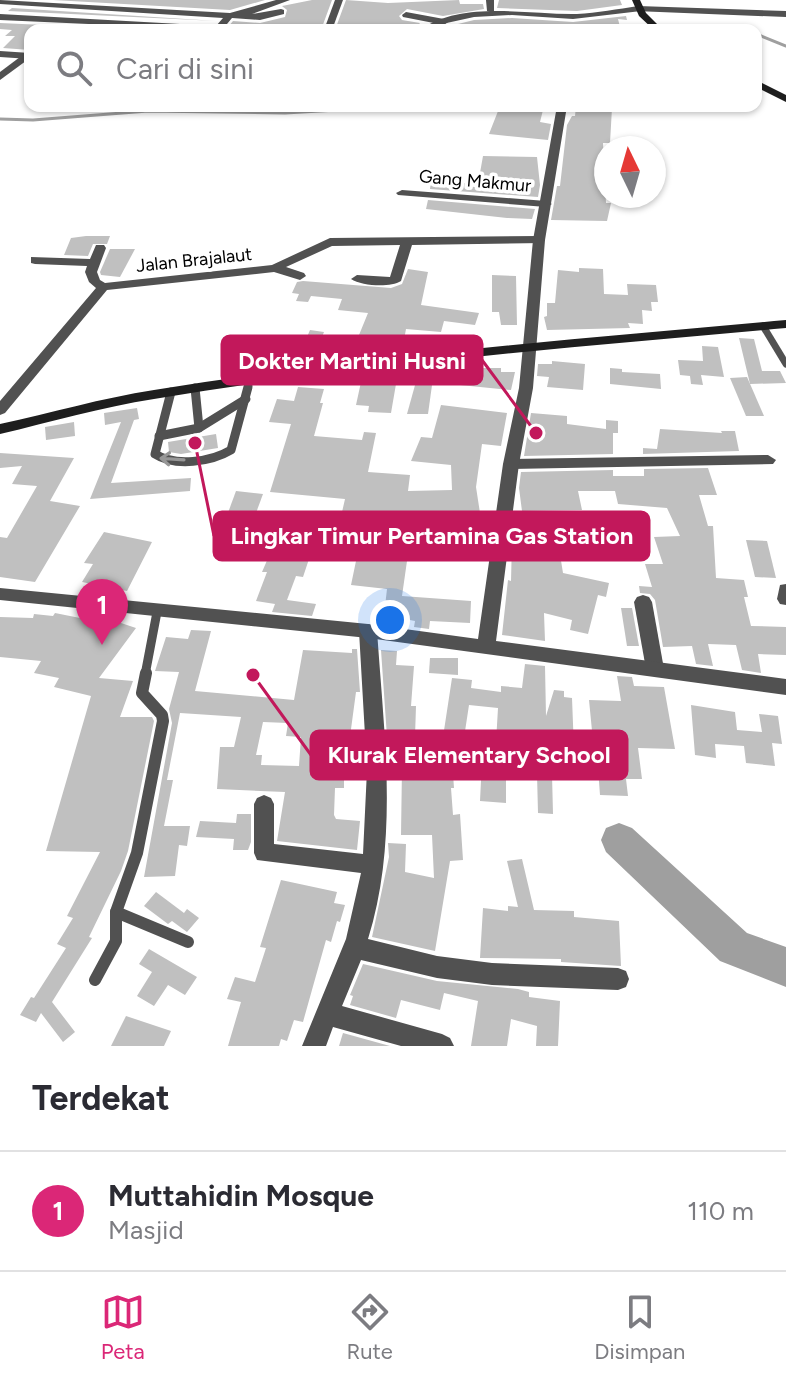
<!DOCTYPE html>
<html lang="id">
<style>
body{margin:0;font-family:Figtree,sans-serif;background:#f2f2f3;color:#2b2b33}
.compass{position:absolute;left:594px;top:136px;width:72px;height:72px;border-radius:50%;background:#fff;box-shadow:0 2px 6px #0004;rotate:355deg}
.you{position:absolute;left:390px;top:620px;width:28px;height:28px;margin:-20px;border:6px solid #fff;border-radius:50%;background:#1a73e8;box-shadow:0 0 0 12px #1a73e833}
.badge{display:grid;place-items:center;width:52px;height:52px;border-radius:50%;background:#db2777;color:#fff;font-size:26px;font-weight:700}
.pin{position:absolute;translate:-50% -66px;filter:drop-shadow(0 2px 4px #0008)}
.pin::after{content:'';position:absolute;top:42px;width:28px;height:24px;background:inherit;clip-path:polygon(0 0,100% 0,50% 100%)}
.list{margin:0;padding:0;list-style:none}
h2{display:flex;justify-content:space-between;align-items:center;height:104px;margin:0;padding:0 32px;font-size:34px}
h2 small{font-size:26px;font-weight:400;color:#7c7c81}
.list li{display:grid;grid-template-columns:52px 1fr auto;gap:24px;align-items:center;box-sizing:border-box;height:120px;padding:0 32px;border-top:2px solid #e1e1e2}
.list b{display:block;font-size:30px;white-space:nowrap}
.list p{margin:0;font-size:26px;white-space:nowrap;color:#7c7c81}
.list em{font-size:26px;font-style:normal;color:#7c7c81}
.icon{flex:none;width:44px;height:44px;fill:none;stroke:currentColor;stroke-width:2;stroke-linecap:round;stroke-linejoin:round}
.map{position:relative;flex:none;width:786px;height:1046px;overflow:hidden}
.search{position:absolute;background:#fff;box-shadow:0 2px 6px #0004;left:24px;right:24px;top:24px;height:88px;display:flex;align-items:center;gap:20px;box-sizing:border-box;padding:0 28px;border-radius:16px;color:#7c7c81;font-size:30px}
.sheet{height:224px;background:#fff}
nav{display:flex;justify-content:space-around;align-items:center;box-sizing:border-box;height:112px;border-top:2px solid #e1e1e2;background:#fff;font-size:22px;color:#7c7c81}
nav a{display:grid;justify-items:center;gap:4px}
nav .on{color:#db2777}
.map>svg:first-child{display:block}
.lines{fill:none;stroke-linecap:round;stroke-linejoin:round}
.stream{stroke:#9f9f9f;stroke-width:3}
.river{fill:#9f9f9f;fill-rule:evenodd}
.building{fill:#c0c0c0;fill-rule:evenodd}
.service-far2{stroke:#515151;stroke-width:7}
.service-far1{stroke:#515151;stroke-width:9}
.service{stroke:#515151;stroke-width:12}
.minor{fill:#515151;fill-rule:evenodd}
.tertiary{fill:#515151;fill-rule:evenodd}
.secondary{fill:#1e1e1e;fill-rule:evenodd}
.oneway{stroke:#979797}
.labels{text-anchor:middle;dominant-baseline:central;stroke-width:7;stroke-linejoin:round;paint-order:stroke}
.far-street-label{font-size:18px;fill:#000;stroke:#fff}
.leader{fill:none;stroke:#c2185b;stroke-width:3}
.callout-dot{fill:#c2185b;stroke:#fff;stroke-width:3}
.callout{fill:#c2185b;stroke:#c2185b;stroke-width:3}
.callout-label{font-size:24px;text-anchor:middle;font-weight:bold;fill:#fff}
</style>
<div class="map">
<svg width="786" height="1046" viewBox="0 0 786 1046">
<rect width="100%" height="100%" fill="#fff"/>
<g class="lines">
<g class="stream">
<path d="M756,34L786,46"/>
<path d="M0,119L33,120L148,111L285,113L406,106"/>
</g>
<path class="river" d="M619,823L632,828L747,933L786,947V987L720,961L606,852L601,840L606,828Z"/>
</g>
<g class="building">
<path d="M53,0H265L230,10Z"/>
<path d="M312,0H332L321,30H247L228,27L233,21L260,23L285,17L287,10L282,6Z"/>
<path d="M346,0L388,3L459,0L460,4H483L484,9L443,16L407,9L399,16L402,20L420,23L415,29L335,30Z"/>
<path d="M499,0H620L622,5L577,11L497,8Z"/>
<path d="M12,8L217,21L8,11Z"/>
<path d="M626,16L627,20L618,19L620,27H593V30H456L458,24L474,20L512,18L573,22Z"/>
<path d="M0,23L155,30H30V50L3,48L15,36H5L12,30L0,29Z"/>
<path d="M500,106H544L540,122L551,124L548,140L489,134Z"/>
<path d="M576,106L612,108L610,143H603L606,203H611L607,221L551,220L557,186H560L567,125L572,116H575Z"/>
<path d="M483,156L537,157L540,185L538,197L430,189L431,181L478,184Z"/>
<path d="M428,200L535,209L532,219L507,218L426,209Z"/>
<path d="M86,236H110L107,244H93L88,256L64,255L71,238Z"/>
<path d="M110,249H135L120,277L101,275L100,272Z"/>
<path d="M579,268L603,269L604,294L628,295L627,284L656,285L658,302H651L652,311L642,310L643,324L628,323L630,328L547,330L544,317L547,316V303H555L558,270L579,272Z"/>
<path d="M408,269L428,272L421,305L479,313L475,325L444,321L441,332L406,329L404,340L359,335L368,313L338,310L342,299L311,296L308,302L296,301L299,294L292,293L297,282L303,281L391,288L402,284Z"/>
<path d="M492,275L516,276L517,325H501L499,312H492Z"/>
<path d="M310,330L324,332L322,337L365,341L359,355L314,351L311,360L298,358Z"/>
<path d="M739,338L754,339L762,371H780L786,383L750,384Z"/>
<path d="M702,346L718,347L724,377L701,375L703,385L691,384L690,376L680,375L678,360L703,361Z"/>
<path d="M552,361L585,364L583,390L547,387L549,377L537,376L538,364H552Z"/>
<path d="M451,368H501V372H515L511,390L450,384Z"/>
<path d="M610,368L622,369V372L660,374L661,389L610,384Z"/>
<path d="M747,377L764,416H746L730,378Z"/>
<path d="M417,378H433L428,414H407Z"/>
<path d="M361,382L396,384L391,413L368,412L369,406L356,405Z"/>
<path d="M298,387L324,389L320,403H323L314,436L362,440L364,432L376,433L368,472L410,475L408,491L452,490L451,465L411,461L421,437L432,438L441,405L507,413L501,446L482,444L476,487L484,539L483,557L468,556L469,529L466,527L432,528L431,520H405L403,534L400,533L395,560L407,561L402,596L471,601L470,623L430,621L429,629L414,627L415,621L384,615L387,589L351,585L356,561L310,556L303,577L296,576L287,600L316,604L312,616L272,612L275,604L256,601L267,572H262L285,519L301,521L298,530L333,535L337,534L345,499L270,492L291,424L269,422L277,399L294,401Z"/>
<path d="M137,408L139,419L134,420L111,483L191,478L190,491L90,499L121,422L105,425L104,413Z"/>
<path d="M531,413L567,416V424L606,429V420L618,421V433H613V454L524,456Z"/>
<path d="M74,422L75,436L46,440L45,427Z"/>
<path d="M660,429L722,433L721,431H735L739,451L643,454V448L657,449Z"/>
<path d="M216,434L218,448L181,454L169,452L168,442Z"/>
<path d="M0,453L74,458L50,501L80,506L35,582L0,577V537L7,538L37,486L12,484L22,466L0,468Z"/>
<path d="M708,468L717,495H699L708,526H713L716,578L744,580L748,597H744L751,626L786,627V655L758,654L761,673L742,670L736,645L708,644L713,666L696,664L692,646L663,647L655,600L650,594L640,593L639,586L652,587L645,564H663L654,537L680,536L667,508L618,504L615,491H578L582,510L522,511L519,488L521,472L613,470V476H644V469Z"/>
<path d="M236,491L263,494L249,532L222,529Z"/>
<path d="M104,532L152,542L127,591L82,582L93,564L84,563Z"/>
<path d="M746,540L767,541L776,578L755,577Z"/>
<path d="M512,541L558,542L563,573L609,583L606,597L598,595L588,634L570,630L572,620L544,613L545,641L502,635L508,580L511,581Z"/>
<path d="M621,608H632L639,646H627Z"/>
<path d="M55,613L80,618L83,614L103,617L136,628L99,678L133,681L120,717H152L154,721L128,851L121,871L89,937L92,938L52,1002L75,1032L63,1042L41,1013L36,1022L20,1015L31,997L34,998L66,948L57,944L73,918L67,916L100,852L46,851L91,696L54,687L59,678L34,673L41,661L0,657V617L33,618L34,614L53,616Z"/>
<path d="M191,630L211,631L195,691L294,700L303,650L352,653V649H357L360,692H356L349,744V775H344V788H335L334,815L336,819L360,821L357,850L277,841L285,792L217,789L220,747H234L241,717L180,713L167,780H173L164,826H190L187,846L179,845L175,876L144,877L172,723L169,709L179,672L155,671L166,637L188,639ZM263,722L288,723L286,736L301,737L299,766L261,765L262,755H256Z"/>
<path d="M381,650L397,651L396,665L414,666L411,706H416L415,737H443L452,678L472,680L471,688L501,692V686L522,688L525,664L545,666L546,716L554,690L564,691V697L572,698L575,775L552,774L553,814L538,813L537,774L506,772V803L480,801L482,760H470L469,741L496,742L498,708L469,705L462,751L432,750L433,774H453L454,788H451L453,815L460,814L463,860L450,861L435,951L372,937L389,857L388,843L406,844L405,872L434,878L432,835H401L402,767L389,766Z"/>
<path d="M430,658H458V675L429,673Z"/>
<path d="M617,676L632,677L634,686L664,687L675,749L638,748L642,779H626L628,796L600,795L596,741H593L589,700L621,701Z"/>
<path d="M691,705L735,712L737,730L762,732L759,714L778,716L782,744L772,743L775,766L746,763L744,746L715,744L716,758L695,755Z"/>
<path d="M237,814H251V842L248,850H233L234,839L196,837L200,821L236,823Z"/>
<path d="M522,859L534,910L574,911V917L619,921L621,966L561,962V959L480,958L483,908L508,911V906L518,907L507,861Z"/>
<path d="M281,880L337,892L334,903L345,905L340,922L337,921L331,942L326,940L303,1022L294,1020L287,1041L281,1039L279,1046H228L241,1002L227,999L235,977L255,982L266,948L260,947Z"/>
<path d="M156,892L184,913L187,909L199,918L187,932L172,921L168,924L144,906Z"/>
<path d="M149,949L197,977L185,995L168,985L154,1006L137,996L152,972L139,964Z"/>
<path d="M363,964L437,981L518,989L529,992V997L560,1001L558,1046H536L537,1026L511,1019L507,1046H471L478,1001L444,993L440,1010L401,1000L396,1018L350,1005L353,996L350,995Z"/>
<path d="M126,1016L171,1031L164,1046H111Z"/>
<path d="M343,1033L390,1046H339Z"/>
</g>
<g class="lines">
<g class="service-far2">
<path d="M763,326L786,364"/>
<path d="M248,389L250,380"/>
</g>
<g class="service-far1">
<path d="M195,388L199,428"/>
<path d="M171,392L155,454C175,467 211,462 231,450L248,387"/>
<path d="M159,436L199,428L246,399"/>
<path d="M145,675L157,612"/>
</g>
<g class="service">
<path d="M116,912L188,942"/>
<path d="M95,980L116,941V912L137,853L163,721L162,715L142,693L146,673"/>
</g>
<g class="minor">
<path d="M0,0L230,13L276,0H290L252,14L281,9L284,10V14L260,20L232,18L222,30L0,20V14L216,26L223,18L0,4Z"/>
<path d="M486,0H494V13L487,11Z"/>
<path d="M638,6L786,11V17L635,11V7Z"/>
<path d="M406,12L444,19L448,22L444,25L403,17L402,15Z"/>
<path d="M24,54H30V58L0,80V72Z"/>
<path d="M402,190L546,201L552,204L546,207L398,195L396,193Z"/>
<path d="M539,236L545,240L543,243L412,245L401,281C390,288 362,286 351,279L357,275L390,277L400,245L332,246L286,267L304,273L306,276L300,280L274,272L107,290L5,413L0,415V401L96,288L89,282L85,272L87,266L35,264L31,263V257L90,259L96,245H104L106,248L97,272L100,280L105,283L272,265L330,238Z"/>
<path d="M768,455L776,460L773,464L511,469L503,464L511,459Z"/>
<path d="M786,584V605L780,604L777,599L780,585Z"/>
<path d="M643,595L649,597L652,602L664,669L661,674L655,676L649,674L646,669L634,602L637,597Z"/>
<path d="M368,624L374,626L377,631C384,734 399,840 368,939L437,956L492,963L618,968L626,971L629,979L626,987L618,990L492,985L437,978L361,960L342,1006L442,1034L450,1038L454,1046H401L333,1027L326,1046H302L346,939L361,873L257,860L254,853V804L257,798L264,795L271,798L274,804V844L363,854L367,770L359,631L362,626Z"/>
</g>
<g class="tertiary">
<path d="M335,0H343L332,30H324Z"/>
<path d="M638,6L641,7V11L573,19L512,15L474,17L442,24L431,30H420C463,0 527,15 577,14C597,13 618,9 638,6Z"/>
<path d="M0,51L30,53V59L0,57Z"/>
<path d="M557,106H567L545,240L533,388L519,464L496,641L786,679V695L368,638L0,600V588L368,624L478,639L503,464L519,388L533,240Z"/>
</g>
<g class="secondary">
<path d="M632,0H640L646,13L663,30H654L639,16Z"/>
<path d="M756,80L786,95V102L756,87Z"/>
<path d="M786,320V328C575,347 363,364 154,399C102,407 51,422 0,434V424C51,413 102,398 154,390C363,356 575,339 786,320Z"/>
</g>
</g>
<defs><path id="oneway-shaft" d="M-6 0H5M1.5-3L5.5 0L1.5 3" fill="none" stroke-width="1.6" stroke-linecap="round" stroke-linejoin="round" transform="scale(2)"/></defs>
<use class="oneway" href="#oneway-shaft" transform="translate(172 459) rotate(-176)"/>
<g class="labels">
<g class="far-street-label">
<text transform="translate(475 181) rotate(5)">Gang Makmur</text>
<text transform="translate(194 260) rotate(-6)">Jalan Brajalaut</text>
</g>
</g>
<path class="leader" d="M536 433L482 360M195 443L214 536M253 675L311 755"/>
<g class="callout-dot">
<circle cx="536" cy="433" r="8"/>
<circle cx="195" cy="443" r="8"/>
<circle cx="253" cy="675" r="8"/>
</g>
<g class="callout">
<rect x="222" y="336" width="260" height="48" rx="8"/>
<rect x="214" y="512" width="435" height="48" rx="8"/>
<rect x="311" y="731" width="316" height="48" rx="8"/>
</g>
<g class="callout-label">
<text x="352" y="369">Dokter Martini Husni</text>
<text x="432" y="544">Lingkar Timur Pertamina Gas Station</text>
<text x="469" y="763">Klurak Elementary School</text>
</g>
</svg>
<svg class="compass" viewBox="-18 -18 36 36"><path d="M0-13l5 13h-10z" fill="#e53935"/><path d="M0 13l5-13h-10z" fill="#7c7c81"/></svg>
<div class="you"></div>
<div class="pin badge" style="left:102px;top:645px">1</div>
<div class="search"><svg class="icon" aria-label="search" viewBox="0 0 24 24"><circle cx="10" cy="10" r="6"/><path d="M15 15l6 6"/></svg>Cari di sini</div>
</div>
<section class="sheet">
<h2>Terdekat<small></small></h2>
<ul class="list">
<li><span class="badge">1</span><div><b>Muttahidin Mosque</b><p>Masjid</p></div><em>110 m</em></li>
</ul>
</section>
<nav>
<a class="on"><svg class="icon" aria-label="map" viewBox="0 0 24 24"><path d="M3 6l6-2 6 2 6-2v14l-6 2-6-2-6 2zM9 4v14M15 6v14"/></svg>Peta</a>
<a><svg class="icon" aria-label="directions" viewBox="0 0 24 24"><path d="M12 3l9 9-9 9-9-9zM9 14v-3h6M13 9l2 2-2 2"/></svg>Rute</a>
<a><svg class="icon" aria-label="saved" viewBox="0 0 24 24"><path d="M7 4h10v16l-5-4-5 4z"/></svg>Disimpan</a>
</nav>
